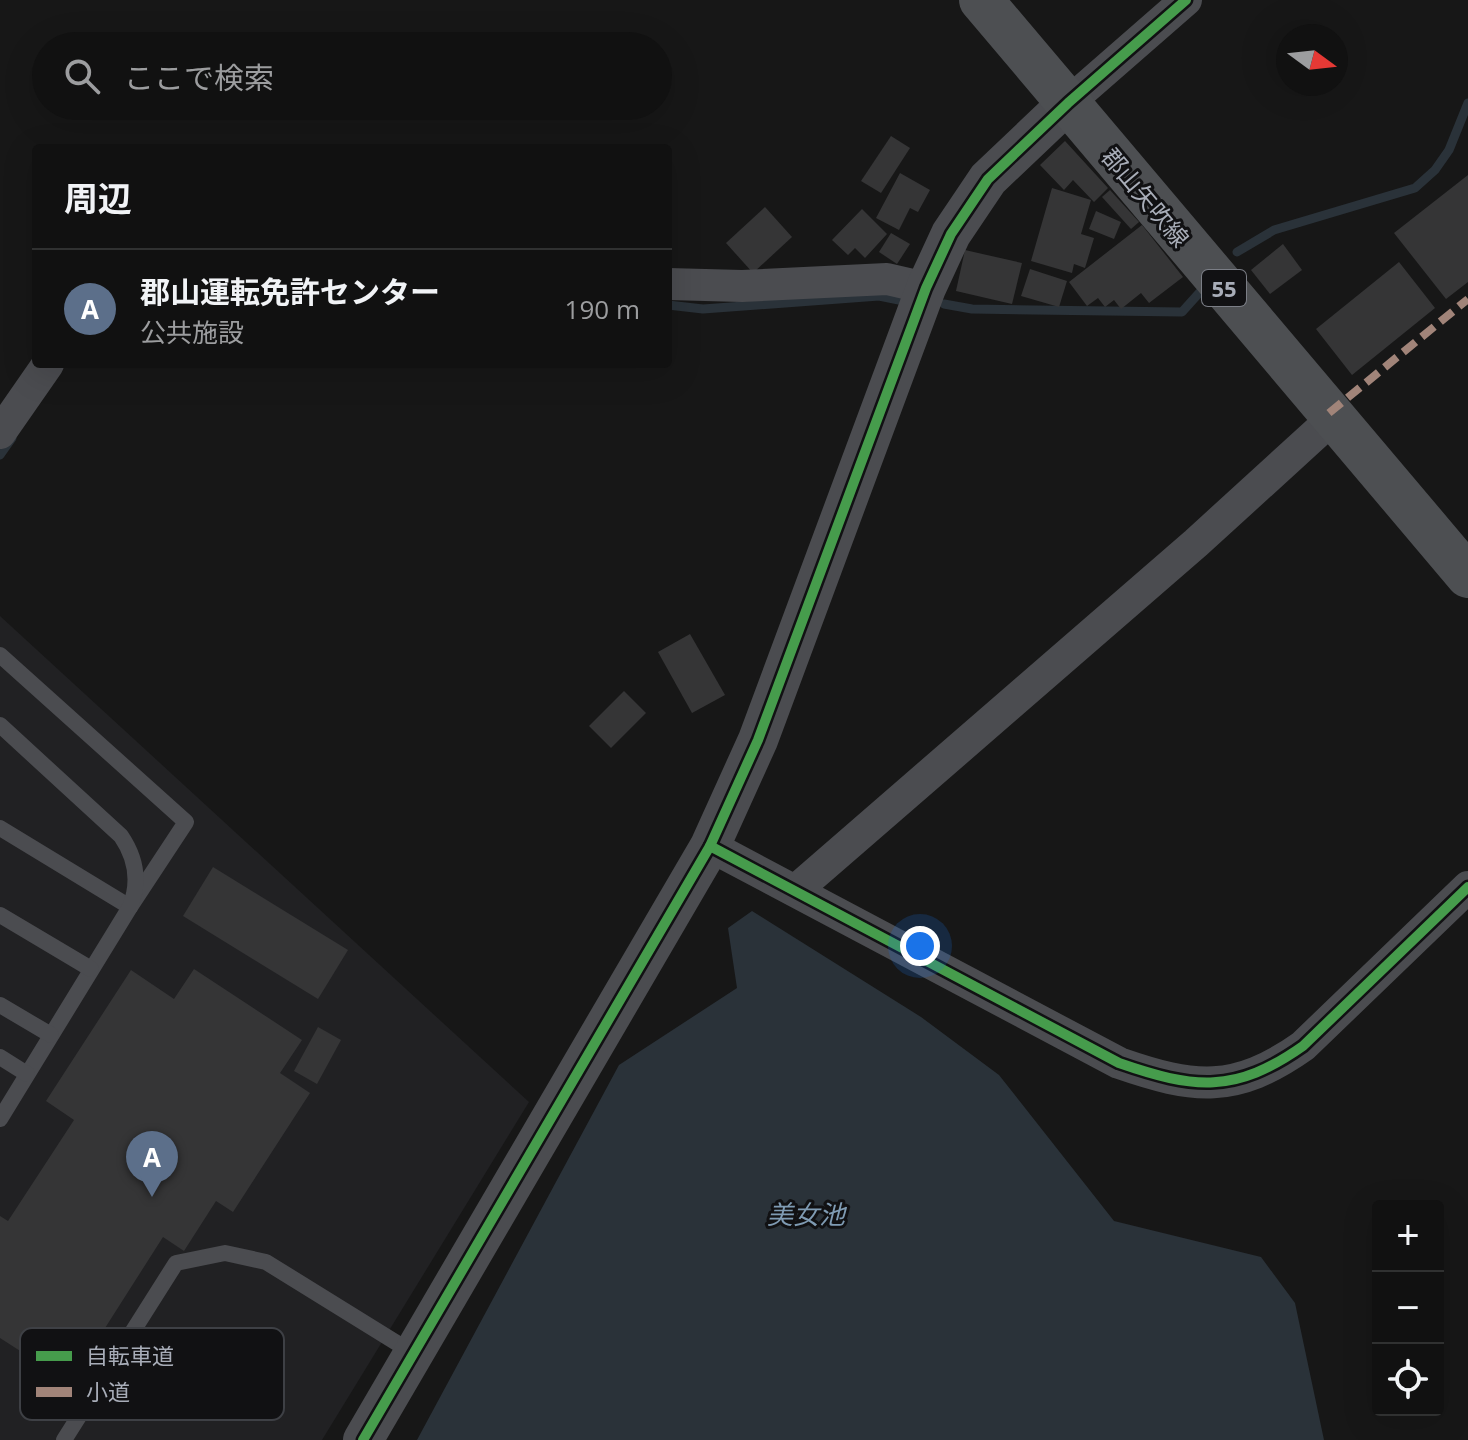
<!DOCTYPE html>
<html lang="ja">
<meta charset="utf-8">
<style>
body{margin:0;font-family:"Open Sans","Noto Sans JP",sans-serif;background:#1e1f1f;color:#f1f3f6}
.controls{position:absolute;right:24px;bottom:24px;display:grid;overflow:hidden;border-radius:8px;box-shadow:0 8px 32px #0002}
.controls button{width:72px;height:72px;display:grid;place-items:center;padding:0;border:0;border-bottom:2px solid #303131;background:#111;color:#f1f3f6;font:40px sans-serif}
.compass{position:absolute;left:1276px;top:24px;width:72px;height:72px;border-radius:50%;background:#111;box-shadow:0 8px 32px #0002;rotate:105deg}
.you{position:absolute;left:920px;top:946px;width:28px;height:28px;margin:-20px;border:6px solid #fff;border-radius:50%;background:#1a73e8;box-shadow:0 0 0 12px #1a73e833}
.badge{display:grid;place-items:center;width:52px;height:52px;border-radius:50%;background:#757880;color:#fff;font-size:26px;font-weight:700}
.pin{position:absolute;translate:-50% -66px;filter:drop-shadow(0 2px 4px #0008)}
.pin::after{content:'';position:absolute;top:42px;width:28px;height:24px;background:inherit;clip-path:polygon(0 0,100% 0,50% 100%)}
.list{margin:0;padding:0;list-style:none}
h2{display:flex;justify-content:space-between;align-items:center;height:104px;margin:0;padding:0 32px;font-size:34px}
h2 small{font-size:26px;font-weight:400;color:#9c9d9f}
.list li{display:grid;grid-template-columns:52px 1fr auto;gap:24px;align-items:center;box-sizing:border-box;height:120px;padding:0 32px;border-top:2px solid #303131}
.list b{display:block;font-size:30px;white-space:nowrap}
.list p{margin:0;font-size:26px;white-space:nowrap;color:#9c9d9f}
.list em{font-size:26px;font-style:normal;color:#9c9d9f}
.icon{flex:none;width:44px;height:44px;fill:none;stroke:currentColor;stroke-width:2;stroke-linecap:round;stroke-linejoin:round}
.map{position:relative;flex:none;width:1468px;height:1440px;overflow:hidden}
.search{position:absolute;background:#111;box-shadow:0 8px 32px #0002;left:32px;top:32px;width:640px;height:88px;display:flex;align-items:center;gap:20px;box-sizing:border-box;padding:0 28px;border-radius:44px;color:#9c9d9f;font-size:30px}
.panel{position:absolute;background:#111;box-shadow:0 8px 32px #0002;left:32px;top:144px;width:640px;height:224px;border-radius:8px}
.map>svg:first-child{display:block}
.built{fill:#212123}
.water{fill:#2a3239}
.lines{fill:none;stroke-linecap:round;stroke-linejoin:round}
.stream{stroke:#2a3239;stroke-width:9}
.building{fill:#353536}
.service{stroke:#4b4c50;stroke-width:16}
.minor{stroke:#4b4c50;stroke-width:32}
.tertiary{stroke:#4b4c50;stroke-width:40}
.primary{stroke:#4d4f52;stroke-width:44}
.quiet{stroke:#a18479;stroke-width:8;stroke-dasharray:16 8;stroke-linecap:butt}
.cycleway-casing{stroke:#111113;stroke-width:15}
.cycleway{stroke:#469c4c;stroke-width:10}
.labels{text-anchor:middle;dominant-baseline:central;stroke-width:6;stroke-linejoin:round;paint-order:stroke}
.shield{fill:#111113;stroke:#7b7e86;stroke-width:2}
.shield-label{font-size:22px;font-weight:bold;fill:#a8adb8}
.street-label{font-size:24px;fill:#a8adb8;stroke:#111113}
.water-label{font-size:26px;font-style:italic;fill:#7f9bb3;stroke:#111113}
.key{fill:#111113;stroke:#3e4045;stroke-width:2}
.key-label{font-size:22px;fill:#a8adb8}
</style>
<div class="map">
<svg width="1468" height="1440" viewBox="0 0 1468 1440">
<rect width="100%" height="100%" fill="#171717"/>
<path class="built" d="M0,616L529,1102L322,1440H0Z"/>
<path class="water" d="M752,911L921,1017L999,1075L1114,1221L1261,1257L1295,1303L1324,1440H417L619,1065L737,988L728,928Z"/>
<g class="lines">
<g class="stream">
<path d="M1237,252L1274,230L1415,188L1435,170L1449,150L1468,103"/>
<path d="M944,304L972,309L1182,312L1200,292"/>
<path d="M668,305L703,309L879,296L899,300"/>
<path d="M0,455L12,438"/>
</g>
</g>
<g class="building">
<path d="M891,136L910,148L881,193L861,181Z"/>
<path d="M1065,141L1108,188L1094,202L1073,180L1064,190L1040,165Z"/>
<path d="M900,173L930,190L918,212L910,208L899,230L876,218Z"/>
<path d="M1468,175V282L1446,299L1394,233Z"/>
<path d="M1052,188L1091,200L1081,234L1094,238L1085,268L1074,264L1072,273L1031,261Z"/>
<path d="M1110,190L1139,222L1131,229L1102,197Z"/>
<path d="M765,207L792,237L753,273L726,243Z"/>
<path d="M862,209L887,234L865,258L855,248L848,255L832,240Z"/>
<path d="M1096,211L1121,222L1114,239L1089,229Z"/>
<path d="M1142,225L1183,277L1149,303L1141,293L1121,309L1114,300L1105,307L1098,298L1087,306L1069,282Z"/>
<path d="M891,233L910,244L897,264L879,252Z"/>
<path d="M1283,244L1302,270L1270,294L1251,270Z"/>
<path d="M965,250L1022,263L1012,304L956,291Z"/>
<path d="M1399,262L1435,308L1352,375L1316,329Z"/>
<path d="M1030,269L1067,281L1059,307L1021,296Z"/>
<path d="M690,634L725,695L692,713L658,652Z"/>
<path d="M624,691L646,713L611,748L589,726Z"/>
<path d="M213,867L348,950L318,999L183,916Z"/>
<path d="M194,969L302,1040L280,1073L310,1093L233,1212L216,1201L184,1251L163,1237L70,1383L0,1338V1216L8,1221L74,1120L46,1101L131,970L174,999Z"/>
<path d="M318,1027L341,1040L317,1084L294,1071Z"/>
</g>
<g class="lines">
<g class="service">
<path d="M0,655L186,822L130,907L0,828"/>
<path d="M0,725L121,836C136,858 140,882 130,907L0,1119"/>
<path d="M0,915L91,969"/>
<path d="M0,1005L51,1035"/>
<path d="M0,1057L27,1074"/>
<path d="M64,1440L176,1263L225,1253L266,1262L413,1353"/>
</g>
<g class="minor">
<path d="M1068,103L1186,0"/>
<path d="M668,284L742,286L887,279L926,288"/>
<path d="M0,433L48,364"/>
<path d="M710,846L1119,1063C1194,1089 1235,1094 1303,1046L1468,887"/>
<path d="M796,890L1196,543L1333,418"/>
</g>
<path class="tertiary" d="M363,1440L710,846L758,740L926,288L951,234L988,179L1068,103"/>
<path class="primary" d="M981,0L1468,576"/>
<path class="quiet" d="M1329,413L1468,299"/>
<g class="cycleway-casing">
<g id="cycleway">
<path d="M710,846L1119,1063C1194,1089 1235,1094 1303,1046L1468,887"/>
<path d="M363,1440L710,846L758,740L926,288L951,234L988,179L1068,103L1186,0"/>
</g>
</g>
<use href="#cycleway" class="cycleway"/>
</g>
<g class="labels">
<rect class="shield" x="1202" y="270" width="44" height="36" rx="6"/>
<g class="shield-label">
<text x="1224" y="288">55</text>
</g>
<g class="street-label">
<text transform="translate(1146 197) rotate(50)">郡山矢吹線</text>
</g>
<g class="water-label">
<text x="806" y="1214">美女池</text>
</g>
</g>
<rect x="20" y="1328" width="264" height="92" rx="12" class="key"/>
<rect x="36" y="1351" width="36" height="10" fill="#469c4c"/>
<rect x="36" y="1387" width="36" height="10" fill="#a18479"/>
<g class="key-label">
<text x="86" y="1364">自転車道</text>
<text x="86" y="1400">小道</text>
</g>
</svg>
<div class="controls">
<button>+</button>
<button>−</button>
<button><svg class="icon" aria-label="locate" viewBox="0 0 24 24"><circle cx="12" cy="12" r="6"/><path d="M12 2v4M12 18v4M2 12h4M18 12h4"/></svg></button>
</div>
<svg class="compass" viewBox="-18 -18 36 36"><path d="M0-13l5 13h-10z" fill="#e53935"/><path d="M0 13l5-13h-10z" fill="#9c9d9f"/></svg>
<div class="you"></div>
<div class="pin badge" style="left:152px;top:1197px;background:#5c6f8a">A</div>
<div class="search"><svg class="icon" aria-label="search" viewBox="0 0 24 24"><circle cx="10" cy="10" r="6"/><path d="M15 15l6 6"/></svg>ここで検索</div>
<section class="panel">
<h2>周辺<small></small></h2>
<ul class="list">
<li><span class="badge" style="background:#5c6f8a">A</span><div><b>郡山運転免許センター</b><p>公共施設</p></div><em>190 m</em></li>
</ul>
</section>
</div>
